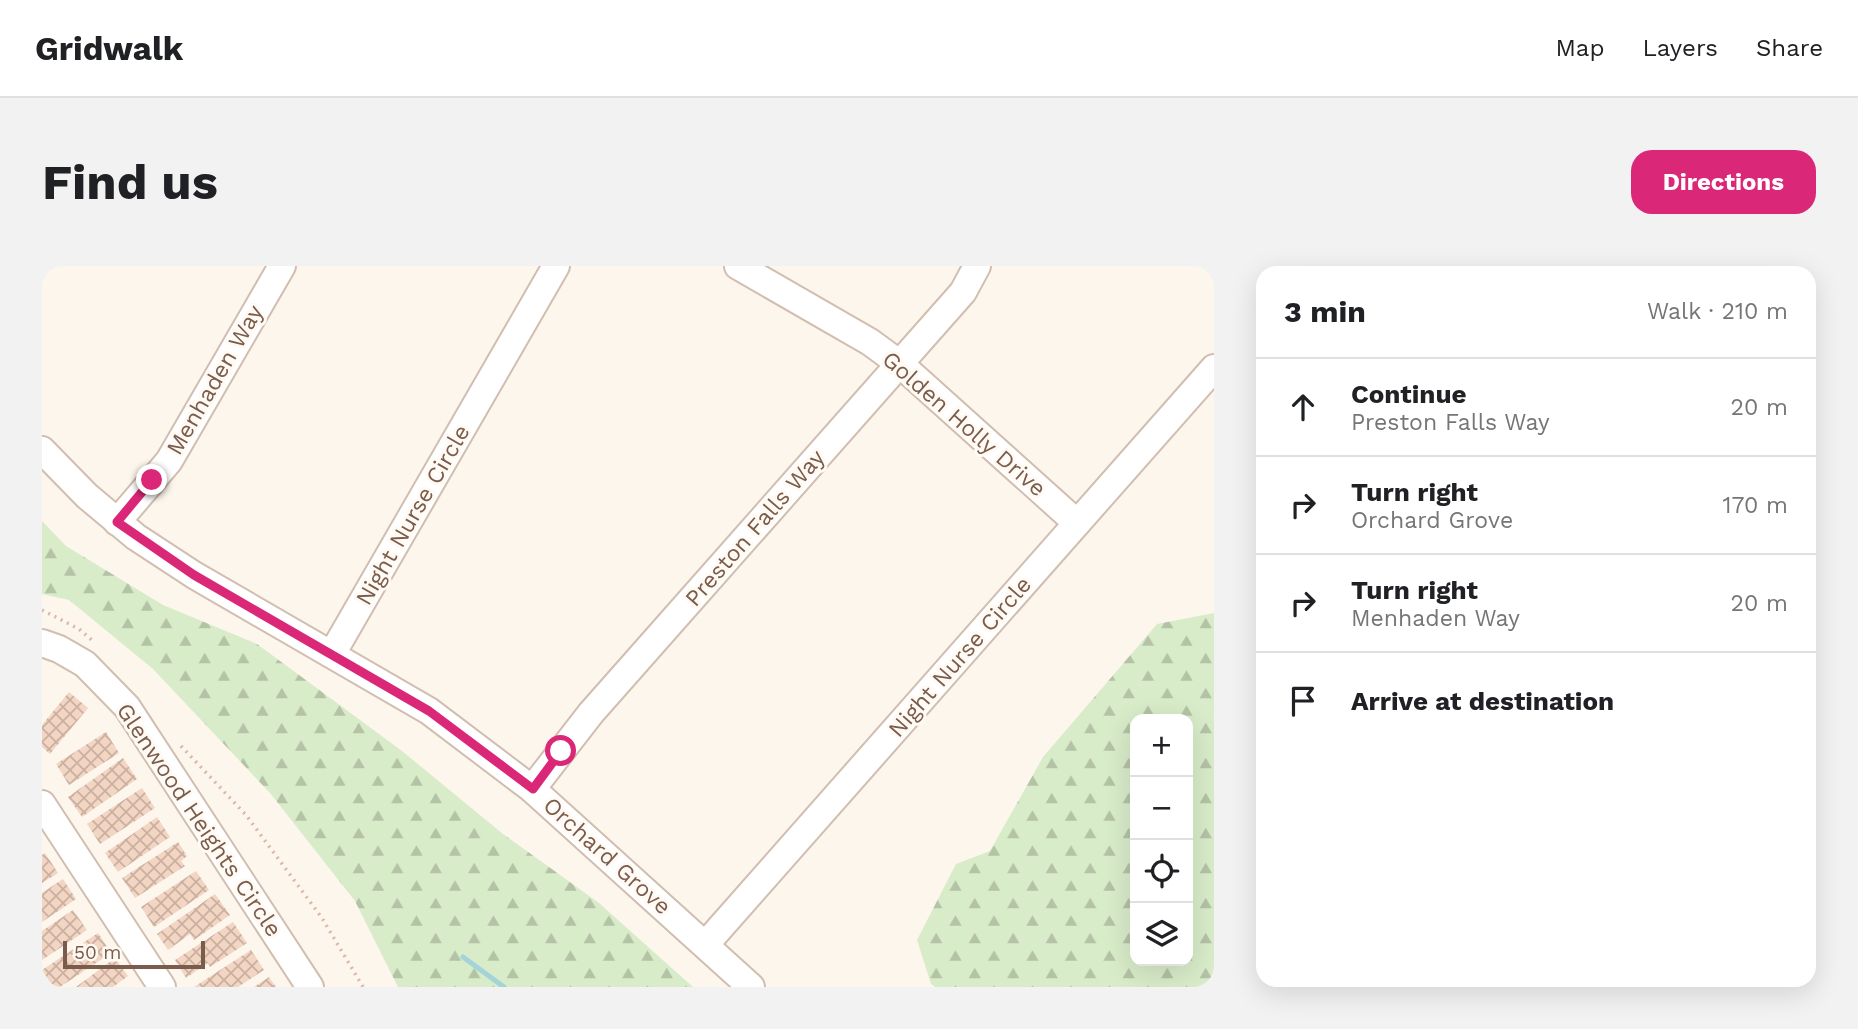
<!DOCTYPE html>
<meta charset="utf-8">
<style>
body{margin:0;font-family:"Work Sans",sans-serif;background:#f2f2f2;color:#202124}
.controls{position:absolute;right:21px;bottom:21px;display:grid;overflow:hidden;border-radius:14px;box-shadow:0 7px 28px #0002}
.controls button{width:63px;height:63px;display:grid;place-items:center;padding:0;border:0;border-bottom:2px solid #e0e0e0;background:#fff;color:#202124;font:35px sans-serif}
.scale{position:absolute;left:21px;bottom:18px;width:142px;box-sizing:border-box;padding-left:7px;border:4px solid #7a5c4d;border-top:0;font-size:19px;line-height:24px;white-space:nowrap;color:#7a5c4d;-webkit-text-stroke:5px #fffaf3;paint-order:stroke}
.stop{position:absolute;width:21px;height:21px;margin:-16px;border:5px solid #db2777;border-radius:50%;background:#fff}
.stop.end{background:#db2777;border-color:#fff;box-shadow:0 2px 7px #0008}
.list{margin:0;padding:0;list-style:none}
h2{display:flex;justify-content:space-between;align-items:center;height:91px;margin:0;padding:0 28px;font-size:30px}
h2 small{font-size:23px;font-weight:400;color:#757577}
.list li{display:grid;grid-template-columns:46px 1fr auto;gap:21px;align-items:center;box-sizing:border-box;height:98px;padding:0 28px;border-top:2px solid #e0e0e0}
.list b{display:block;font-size:26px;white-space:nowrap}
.list p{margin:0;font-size:23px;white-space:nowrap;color:#757577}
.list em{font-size:23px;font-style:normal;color:#757577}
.icon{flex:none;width:38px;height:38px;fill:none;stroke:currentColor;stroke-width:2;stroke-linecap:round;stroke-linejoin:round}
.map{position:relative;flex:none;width:1172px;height:721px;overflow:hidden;border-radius:21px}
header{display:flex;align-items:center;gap:42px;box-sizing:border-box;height:98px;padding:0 35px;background:#fff;border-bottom:2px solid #e0e0e0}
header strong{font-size:33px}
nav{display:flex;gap:38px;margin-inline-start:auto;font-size:24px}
.intro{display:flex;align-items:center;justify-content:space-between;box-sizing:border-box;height:168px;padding:0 42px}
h1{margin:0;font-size:49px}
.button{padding:18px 32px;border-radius:21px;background:#db2777;color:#fff;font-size:24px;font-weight:700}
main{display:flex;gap:42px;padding:0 42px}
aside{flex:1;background:#fff;border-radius:21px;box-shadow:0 7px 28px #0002}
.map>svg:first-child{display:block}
.forest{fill:url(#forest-firs);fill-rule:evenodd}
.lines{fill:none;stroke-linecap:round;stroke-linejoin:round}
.stream{stroke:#a5d3da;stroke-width:5}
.building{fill:url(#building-cross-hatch)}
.minor-casing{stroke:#d1beb0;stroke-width:30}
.path{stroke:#d9b8a5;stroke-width:3.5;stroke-dasharray:2 5;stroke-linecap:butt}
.minor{stroke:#fff;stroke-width:26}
.route{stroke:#db2777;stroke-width:9}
.labels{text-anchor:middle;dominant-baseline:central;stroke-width:6;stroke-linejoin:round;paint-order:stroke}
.street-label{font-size:23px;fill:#7a5c4d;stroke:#fffaf3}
</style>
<header>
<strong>Gridwalk</strong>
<nav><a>Map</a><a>Layers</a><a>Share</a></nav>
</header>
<div class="intro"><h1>Find us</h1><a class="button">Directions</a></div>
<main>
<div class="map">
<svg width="1172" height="721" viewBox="0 0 1172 721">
<defs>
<pattern id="forest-firs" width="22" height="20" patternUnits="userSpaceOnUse" patternTransform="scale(1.75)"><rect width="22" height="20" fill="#d8ecc9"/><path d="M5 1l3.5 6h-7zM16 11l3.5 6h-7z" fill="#b4c2a5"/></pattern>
<pattern id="building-cross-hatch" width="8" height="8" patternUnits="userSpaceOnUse" patternTransform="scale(1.75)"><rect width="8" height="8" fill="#f3d5c3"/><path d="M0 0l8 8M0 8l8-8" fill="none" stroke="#cab0a1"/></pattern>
</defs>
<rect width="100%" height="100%" fill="#fdf6ec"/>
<g class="forest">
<path d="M0,255L24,280L121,339L215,378L360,485L461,568L557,637L651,721H356L313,635L228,527L111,403L27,334L0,328Z"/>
<path d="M1172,347V721H893L889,718L875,674L914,598L948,585L1001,491L1115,358ZM1146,453V695H1093V453Z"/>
</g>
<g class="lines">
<path class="stream" d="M421,691L462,721"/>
</g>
<g class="building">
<path d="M27,426L46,442L8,488L0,481V459Z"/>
<path d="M64,466L77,487L27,519L14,498Z"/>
<path d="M81,492L95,513L40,551L26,531Z"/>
<path d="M100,522L113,542L58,578L45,558Z"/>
<path d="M115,551L128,571L76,606L63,587Z"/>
<path d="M136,576L145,590L139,595L143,600L93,632L80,612Z"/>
<path d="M3,587L16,607L0,617V589Z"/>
<path d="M154,605L167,624L112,661L99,641Z"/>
<path d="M21,613L34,633L0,656V627Z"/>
<path d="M173,628L188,649L152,674L148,668L126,684L115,668Z"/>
<path d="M31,644L45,664L0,694V665Z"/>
<path d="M191,656L205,677L168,701L166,697L144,712L133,694Z"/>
<path d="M56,667L69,687L18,721H11L0,704Z"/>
<path d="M209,684L222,704L196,721H152Z"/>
<path d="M73,692L86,710L71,721H34Z"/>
<path d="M227,711L234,721H212Z"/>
</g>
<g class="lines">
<g class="minor-casing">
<g id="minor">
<path d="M696,0L828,76L858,98L1035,257"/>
<path d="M0,184L45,230L94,271L152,309L387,445L490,523L709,721"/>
<path d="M75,256L127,195L240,0"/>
<path d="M0,377L17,383L43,398L85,441L268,721"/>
<path d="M290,388L514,0"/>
<path d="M490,523L549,447L921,26L935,0"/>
<path d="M0,538L120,721"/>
<path d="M663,679L1172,102"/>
</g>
</g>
<g class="path">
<path d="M0,344L37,363L52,376"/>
<path d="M139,480L204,549L280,652L321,721"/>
</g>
<use href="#minor" class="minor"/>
</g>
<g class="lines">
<path class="route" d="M110,214L75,256L152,309L387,445L491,523L519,485"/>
</g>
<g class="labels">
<g class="street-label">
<text transform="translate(173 114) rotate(-60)">Menhaden Way</text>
<text transform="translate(922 158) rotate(41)">Golden Holly Drive</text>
<text transform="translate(371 249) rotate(-60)">Night Nurse Circle</text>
<text transform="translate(713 262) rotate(-49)">Preston Falls Way</text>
<text transform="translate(918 391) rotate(-49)">Night Nurse Circle</text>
<text transform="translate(157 554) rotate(56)">Glenwood Heights Circle</text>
<text transform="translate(565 590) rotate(42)">Orchard Grove</text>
</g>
</g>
</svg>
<div class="controls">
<button>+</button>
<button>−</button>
<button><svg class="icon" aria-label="locate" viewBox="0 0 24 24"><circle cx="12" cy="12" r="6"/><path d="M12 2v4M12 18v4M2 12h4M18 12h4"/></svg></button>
<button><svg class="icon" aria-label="layers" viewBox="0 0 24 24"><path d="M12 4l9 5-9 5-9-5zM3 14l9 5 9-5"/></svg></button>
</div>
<div class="scale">50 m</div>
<div class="stop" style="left:519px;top:485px"></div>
<div class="stop end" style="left:110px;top:214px"></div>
</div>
<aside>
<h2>3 min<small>Walk · 210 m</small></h2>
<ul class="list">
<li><svg class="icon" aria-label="ahead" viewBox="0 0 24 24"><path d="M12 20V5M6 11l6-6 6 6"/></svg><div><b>Continue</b><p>Preston Falls Way</p></div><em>20 m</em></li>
<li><svg class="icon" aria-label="right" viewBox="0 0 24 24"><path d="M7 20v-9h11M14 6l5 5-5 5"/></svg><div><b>Turn right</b><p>Orchard Grove</p></div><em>170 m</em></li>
<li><svg class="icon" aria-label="right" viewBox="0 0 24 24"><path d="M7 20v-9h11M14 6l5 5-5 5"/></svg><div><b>Turn right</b><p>Menhaden Way</p></div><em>20 m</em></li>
<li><svg class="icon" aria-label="arrive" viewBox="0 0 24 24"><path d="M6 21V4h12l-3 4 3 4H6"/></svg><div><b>Arrive at destination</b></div></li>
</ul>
</aside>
</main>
